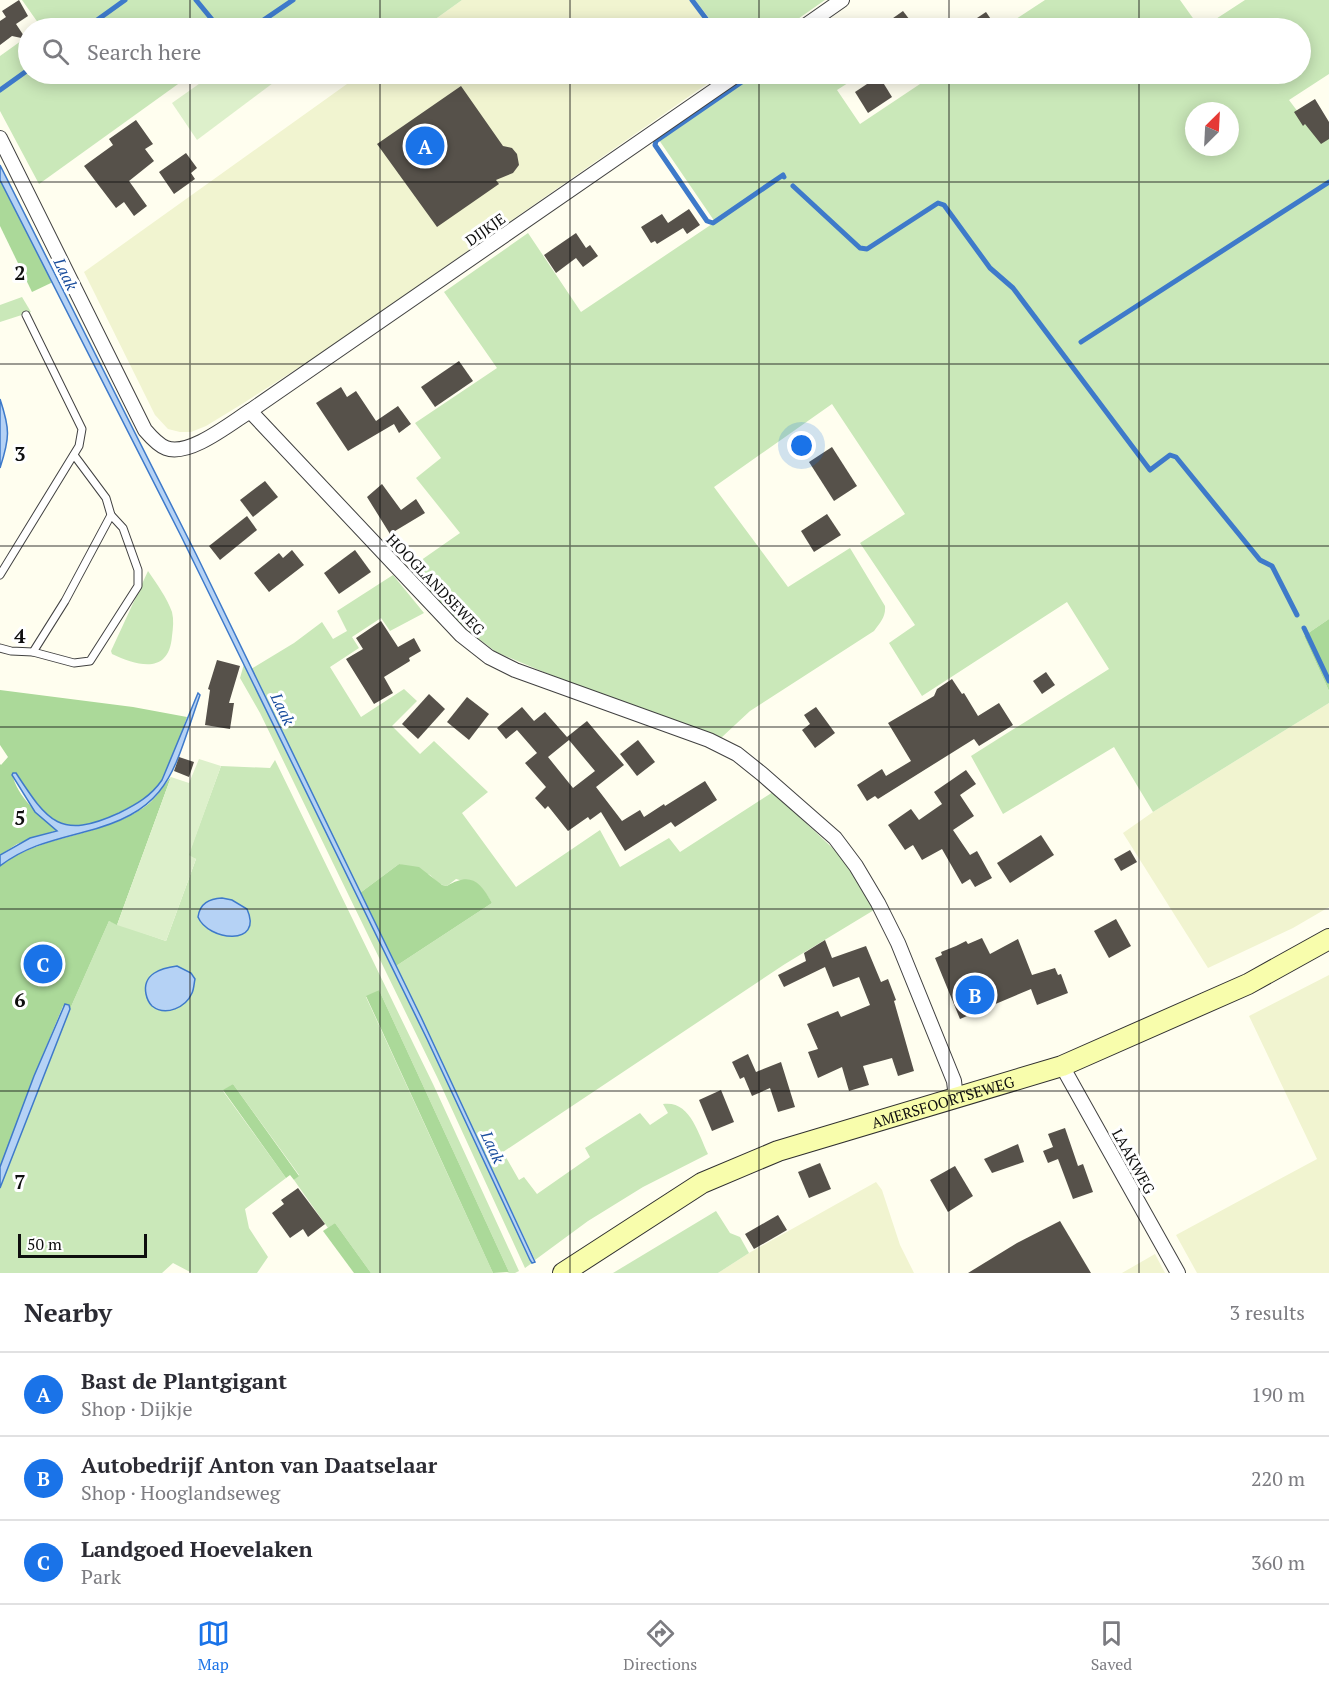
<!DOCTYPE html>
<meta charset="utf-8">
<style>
body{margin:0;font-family:"PT Serif",serif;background:#f2f2f3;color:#2b2b33}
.compass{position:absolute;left:1185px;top:102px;width:54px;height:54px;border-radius:50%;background:#fff;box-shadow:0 3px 15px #0003;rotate:24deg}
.scale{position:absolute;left:18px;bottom:15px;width:129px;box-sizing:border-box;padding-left:6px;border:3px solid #0e0e0e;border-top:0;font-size:16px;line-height:21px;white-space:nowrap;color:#0e0e0e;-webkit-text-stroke:4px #fff;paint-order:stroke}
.you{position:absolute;left:802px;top:446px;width:21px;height:21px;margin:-15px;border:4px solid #fff;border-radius:50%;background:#1a73e8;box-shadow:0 0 0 9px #1a73e833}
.badge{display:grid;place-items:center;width:39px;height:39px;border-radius:50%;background:#1a73e8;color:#fff;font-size:20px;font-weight:700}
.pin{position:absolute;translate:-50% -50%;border:3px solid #fff;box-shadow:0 2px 6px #0006}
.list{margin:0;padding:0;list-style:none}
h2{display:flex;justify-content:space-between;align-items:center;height:78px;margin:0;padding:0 24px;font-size:26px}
h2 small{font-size:20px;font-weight:400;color:#7c7c81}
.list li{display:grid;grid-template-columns:39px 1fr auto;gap:18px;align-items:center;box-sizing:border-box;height:84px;padding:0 24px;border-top:2px solid #e1e1e2}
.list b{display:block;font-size:22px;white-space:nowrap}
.list p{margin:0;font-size:20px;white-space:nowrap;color:#7c7c81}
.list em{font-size:20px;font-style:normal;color:#7c7c81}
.icon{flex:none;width:33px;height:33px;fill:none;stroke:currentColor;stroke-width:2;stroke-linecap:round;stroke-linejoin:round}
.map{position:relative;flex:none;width:1329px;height:1273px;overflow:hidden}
.search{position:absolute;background:#fff;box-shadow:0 3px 15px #0003;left:18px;right:18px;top:18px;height:66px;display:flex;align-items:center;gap:15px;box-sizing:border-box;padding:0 21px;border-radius:33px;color:#7c7c81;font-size:22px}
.sheet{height:330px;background:#fff}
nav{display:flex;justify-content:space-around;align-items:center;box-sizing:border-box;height:84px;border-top:2px solid #e1e1e2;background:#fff;font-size:16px;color:#7c7c81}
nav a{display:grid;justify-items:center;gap:3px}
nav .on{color:#1a73e8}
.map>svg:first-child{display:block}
.farmland{fill:#f1f4d0}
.green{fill:#cae8b9;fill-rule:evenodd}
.forest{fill:#abd999}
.pitch{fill:#ddf0cb}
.water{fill:#b5d2f5;stroke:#3e7aca;stroke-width:1.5}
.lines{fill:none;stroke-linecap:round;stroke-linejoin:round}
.stream{stroke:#3e7aca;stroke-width:5}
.building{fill:#56514a;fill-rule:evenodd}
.service-casing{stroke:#414141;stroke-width:9}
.minor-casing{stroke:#414141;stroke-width:16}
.secondary-casing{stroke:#303030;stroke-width:22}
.service{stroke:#fff;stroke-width:7}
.minor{stroke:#fff;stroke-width:14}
.secondary{stroke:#f8fdac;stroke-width:20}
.grid{fill:none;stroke:#0e0e0e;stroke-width:1.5;stroke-opacity:0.55}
.labels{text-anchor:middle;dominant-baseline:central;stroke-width:6;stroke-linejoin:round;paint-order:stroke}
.street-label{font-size:15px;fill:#0e0e0e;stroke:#fff}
.water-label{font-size:16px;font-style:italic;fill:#1a4d9d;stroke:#fff}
.grid-label{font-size:20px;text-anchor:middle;font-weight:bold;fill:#0e0e0e;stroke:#fff;stroke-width:6;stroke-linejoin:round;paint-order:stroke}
</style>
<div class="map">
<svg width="1329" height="1273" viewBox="0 0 1329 1273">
<rect width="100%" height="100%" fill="#fffeef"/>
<g class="farmland">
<path d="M462,0H695L717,28H423Z"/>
<path d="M361,74H721L323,352L242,404L206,426L191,432H180L168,429L155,415L84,272Z"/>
<path d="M1329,703V907L1293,928L1208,968L1123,833L1153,812Z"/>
<path d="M1329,975V1273H1197L1176,1235L1317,1159L1249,1016Z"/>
<path d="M876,1182L882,1190L900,1245L914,1273H718L749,1253Z"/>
<path d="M1155,1254L1165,1273H1122Z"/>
</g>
<g class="green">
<path d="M22,0H462L423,28H39L41,27Z"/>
<path d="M695,0H825L785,28H717Z"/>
<path d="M1045,0H1180L1200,28H1002Z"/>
<path d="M1245,0H1329V74L1289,100L1319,140L1329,135V619L1304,636L1329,691V703L1153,812L1114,747L1003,814L971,756L1109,669L1067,602L922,696L889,643L915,625L860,543L905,514L832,404L714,487L788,587L850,548L885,606C886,617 880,623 874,631L750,711L722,737L719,738L577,686L496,652L454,620L407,570L460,533L416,478L441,458L415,423L497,368L444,292L528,233L581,312L715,222L659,140L753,74H862L837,90L860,124L935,74H1300V28H1202ZM1194,111H1230V147H1194Z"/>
<path d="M28,36V74H192L39,184L0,111V56Z"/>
<path d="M22,297L31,312L0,322V305Z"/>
<path d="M148,571C157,584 167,598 172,612C174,620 173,628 172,636C169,675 138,666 112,654L111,651Z"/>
<path d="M393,575L424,613L390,631L381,618L352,637L359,648L330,667L361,717L404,689L417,701L392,726L420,754L434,741L488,792L462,813L516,887L600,830L620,867L669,838L680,852L773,792L842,857L874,910L785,964L503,1152L519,1180L524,1177L537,1194L590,1157L585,1148L640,1113L650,1125L668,1113L663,1104C690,1100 698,1133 708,1154L643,1187L588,1221L535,1260L396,966L492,903C481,884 476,884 456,879L447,886L439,884L430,875L399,864L360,893L251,669L294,643L322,622L333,639L347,631L337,611Z"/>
<path d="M244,664L427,1039L532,1263L525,1268L438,1079L260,713L240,678Z"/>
<path d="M275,760L433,1084L519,1271L515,1273H507L509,1272L379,990L366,997L493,1273H371L335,1223L328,1228L294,1180L299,1175L233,1084L223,1091L286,1178L245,1209L249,1228L268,1257L257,1273H192L173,1263L162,1273H0V1188L70,1009L109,921L166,941L196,859L188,856L221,766L270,768ZM177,966L191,973L180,1007L162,1011Z"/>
<path d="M716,1211L730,1233L740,1237L749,1253L718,1273H613Z"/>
</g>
<g class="forest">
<path d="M0,180L53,282L32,292L0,226Z"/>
<path d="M1329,619V691L1304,636Z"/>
<path d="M0,690L133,707L187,717C179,739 170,773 155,790C145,801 129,807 116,814C60,841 46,818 16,773H12C17,798 40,815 57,830L17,844L0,855V764L1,765L8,757L0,745Z"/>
<path d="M171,777L117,925L109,921L70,1009L69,1005L63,1006L34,1076L0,1167V866C44,833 99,838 143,808C156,800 161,788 171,777Z"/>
<path d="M399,864L419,867L442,885L447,886C470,872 480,881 492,903L396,966L360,893Z"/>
<path d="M379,990L509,1272L493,1273L366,996Z"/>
<path d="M233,1084L299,1176L294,1180L290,1175L286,1178L223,1090Z"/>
<path d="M335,1223L371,1273H354L323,1231Z"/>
</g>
<g class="pitch">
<path d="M213,74H266L273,83L197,140L172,103Z"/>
<path d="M199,759L221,766L189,855L196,859L166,941L117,925L171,777L189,783Z"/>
</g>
<g class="water">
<path d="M0,165L196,554L421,1017L535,1262L532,1263L530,1260L427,1039L181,536L0,180Z"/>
<path d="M0,399C10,429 10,437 0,468Z"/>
<path d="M198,693L200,695C173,771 172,810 84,832C54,840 26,846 0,866V855L30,838L57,831L35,812L12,775L13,773H16C48,822 60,840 119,813C137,804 151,796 162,780Z"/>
<path d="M222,898L232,900L247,909C264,947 208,941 198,917C200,903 209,899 222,898Z"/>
<path d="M177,966L191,973L195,979C194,983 194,989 192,993C186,1007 166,1017 152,1006C149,1003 147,999 146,994C142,974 161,968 177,966Z"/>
<path d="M65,1004L69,1005L70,1009L0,1188V1167L34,1076Z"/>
</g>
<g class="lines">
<g class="stream">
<path d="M196,0L219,28"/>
<path d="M692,0L713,28"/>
<path d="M86,28L125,0"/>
<path d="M252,28L293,0"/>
<path d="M747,76L749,77L656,141L655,145L707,221L713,223L783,175L784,177"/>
<path d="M0,90L28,70"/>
<path d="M793,186L860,248L867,249L938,203L944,205L990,268L1013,288L1150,470L1170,455L1176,457L1260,560L1272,566L1297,615"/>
<path d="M1081,342L1329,182"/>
<path d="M1304,628L1329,681"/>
</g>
</g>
<g class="building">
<path d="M19,0L28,16L16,24L26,39L12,36L0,45V21L6,17L2,11Z"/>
<path d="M903,11L916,28H879Z"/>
<path d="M986,12L997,28H962Z"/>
<path d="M879,76L892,97L868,113L855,92Z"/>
<path d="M461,86L503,146L512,148L517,154L519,165L513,173L496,180L499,184L437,227L377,144Z"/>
<path d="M1315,99L1329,122V139L1321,144L1305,124L1303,126L1294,112Z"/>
<path d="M136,120L153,144L145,149L154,161L129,181L147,206L134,216L124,202L116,208L84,166L113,145L109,139Z"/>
<path d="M186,153L197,168L191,173L195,179L174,194L159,172Z"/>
<path d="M689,209L700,225L687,234L683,228L657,244L655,241L651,243L641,227L662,214L668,223Z"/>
<path d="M576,233L586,248L590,245L598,256L583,267L576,258L556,273L544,255Z"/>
<path d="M459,361L473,381L435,407L421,387Z"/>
<path d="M341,387L347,397L356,391L376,421L398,406L411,424L399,433L394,424L348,451L316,403Z"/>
<path d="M832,447L857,486L834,501L809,462Z"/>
<path d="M265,481L278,497L253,517L240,500Z"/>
<path d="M382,484L401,510L416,499L425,513L390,534L367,497Z"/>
<path d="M827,514L841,535L814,552L801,531Z"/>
<path d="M247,516L257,530L220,560L209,546Z"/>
<path d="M292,550L304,565L269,592L254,573L279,553L283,558Z"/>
<path d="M355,550L371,572L339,594L324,573Z"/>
<path d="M381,621L398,647L414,638L421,651L409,658L410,661L384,677L393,693L374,704L346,659L363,649L356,638Z"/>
<path d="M217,660L240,666L229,703H234L230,729L205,725L210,690L208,689Z"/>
<path d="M1046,672L1055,685L1042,694L1033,681Z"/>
<path d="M952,679L962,694L964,693L978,716L999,703L1013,725L979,746L974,739L878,799L875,796L867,801L857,785L882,769L886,776L911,761L888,723L934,696L937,689Z"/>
<path d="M429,694L445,709L418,739L402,724Z"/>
<path d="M467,697L489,714L469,740L447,722Z"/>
<path d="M522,707L534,721L545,712L567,737L587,721L624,765L596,787L622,821L640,810L644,817L664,804L665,806L705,781L717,800L675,827L671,822L625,851L601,812L590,820L588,817L568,831L548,806L545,809L535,798L546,787L525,763L537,753L517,730L506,739L497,728ZM569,740L595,771L573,788L548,757Z"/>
<path d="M816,707L835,733L815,748L802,730L810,724L804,715Z"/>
<path d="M638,740L655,762L637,776L620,754Z"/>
<path d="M179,757L194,762L189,777L174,771Z"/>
<path d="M966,770L976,784L960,795L974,816L953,830L970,855L977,851L992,878L975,887L970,879L962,884L942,849L922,860L913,845L905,850L888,825L911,809L919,820L942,804L934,792Z"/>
<path d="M1041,835L1054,855L1010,883L997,863Z"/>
<path d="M1130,850L1137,862L1121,871L1114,859Z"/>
<path d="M1116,919L1131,946L1109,958L1094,931Z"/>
<path d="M982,938L990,954L1018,939L1032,975L1055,968L1058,975L1061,974L1068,993L1037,1005L1031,989L960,1019L935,958L942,955L941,952L956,946L966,941L968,944Z"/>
<path d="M825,940L832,958L866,946L881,982L888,979L896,1000L894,1001L914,1071L898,1076L892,1058L863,1066L869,1085L849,1091L842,1067L818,1078L808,1052L818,1049L807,1024L838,1011L841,1017L870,1005L859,977L833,987L825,967L784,987L778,975L806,961L804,953Z"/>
<path d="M748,1054L756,1072L781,1062L795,1107L778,1112L770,1088L752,1096L744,1077L740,1079L732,1062Z"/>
<path d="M721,1090L734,1122L712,1131L699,1100Z"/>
<path d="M1065,1128L1078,1166L1083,1164L1093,1192L1073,1199L1058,1159L1048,1163L1043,1151L1053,1147L1048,1134Z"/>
<path d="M1018,1144L1024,1162L992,1173L984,1159Z"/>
<path d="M820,1163L831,1189L809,1198L798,1172Z"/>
<path d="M955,1166L973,1196L948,1212L930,1180Z"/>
<path d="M298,1188L325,1224L308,1237L303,1229L290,1238L272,1213L284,1204L281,1200Z"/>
<path d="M778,1215L787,1230L754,1249L745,1234Z"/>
<path d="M1060,1221L1091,1273H968L1017,1243Z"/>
</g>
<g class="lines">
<g class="service-casing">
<g id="service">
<path d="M0,575L79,446L82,429L26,315"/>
<path d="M0,648L11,651L33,652L65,601L111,515L106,498L74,455"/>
<path d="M33,652L74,663L90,661L138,586V570L123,528L111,515"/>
</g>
</g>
<g class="minor-casing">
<g id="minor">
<path d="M802,28L842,0"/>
<path d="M0,138L145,430C151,437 158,445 166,448C189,457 231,423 250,411L738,74"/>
<path d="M250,411L461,635L489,657L515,670L709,740L737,754L762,774L835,838L856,866L878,903L898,943L954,1081L956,1098"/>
<path d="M1062,1066L1178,1273"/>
</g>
</g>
<g class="secondary-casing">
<g id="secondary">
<path id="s1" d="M563,1273L702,1183L778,1151L1062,1066L1248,984L1329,939"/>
</g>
</g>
<use href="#service" class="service"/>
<use href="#minor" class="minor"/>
<use href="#secondary" class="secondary"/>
</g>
<path class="grid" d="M190,0V28M380,0V28M570,0V28M759,0V28M949,0V28M1139,0V28M190,74V1273M380,74V1273M570,74V1273M759,74V1273M949,74V1273M1139,74V1273M0,182H1329M0,364H1329M0,546H1329M0,727H1329M0,909H1329M0,1091H1329"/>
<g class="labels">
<g class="street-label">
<text transform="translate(485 229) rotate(-35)">DIJKJE</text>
<text transform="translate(436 584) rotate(46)">HOOGLANDSEWEG</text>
<text stroke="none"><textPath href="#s1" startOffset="420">AMERSFOORTSEWEG</textPath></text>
<text transform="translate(1134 1161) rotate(61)">LAAKWEG</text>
</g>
<g class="water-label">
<text transform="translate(66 274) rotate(64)">Laak</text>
<text transform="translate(283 709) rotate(64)">Laak</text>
<text transform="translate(493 1147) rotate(65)">Laak</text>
</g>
</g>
<g class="grid-label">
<text x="20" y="280">2</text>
<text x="20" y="461">3</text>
<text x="20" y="643">4</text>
<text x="20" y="825">5</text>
<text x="20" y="1007">6</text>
<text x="20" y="1189">7</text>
</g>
</svg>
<svg class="compass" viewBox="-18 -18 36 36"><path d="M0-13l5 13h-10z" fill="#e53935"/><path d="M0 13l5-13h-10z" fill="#7c7c81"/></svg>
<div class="scale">50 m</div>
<div class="you"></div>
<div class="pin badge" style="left:425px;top:146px">A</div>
<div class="pin badge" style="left:975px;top:995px">B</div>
<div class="pin badge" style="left:43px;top:964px">C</div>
<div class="search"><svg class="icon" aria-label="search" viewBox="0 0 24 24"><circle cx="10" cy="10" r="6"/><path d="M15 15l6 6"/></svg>Search here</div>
</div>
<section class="sheet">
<h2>Nearby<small>3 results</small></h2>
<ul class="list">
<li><span class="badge">A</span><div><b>Bast de Plantgigant</b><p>Shop · Dijkje</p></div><em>190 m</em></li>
<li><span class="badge">B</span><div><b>Autobedrijf Anton van Daatselaar</b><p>Shop · Hooglandseweg</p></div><em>220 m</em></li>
<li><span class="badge">C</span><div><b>Landgoed Hoevelaken</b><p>Park</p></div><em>360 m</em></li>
</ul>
</section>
<nav>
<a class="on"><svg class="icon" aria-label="map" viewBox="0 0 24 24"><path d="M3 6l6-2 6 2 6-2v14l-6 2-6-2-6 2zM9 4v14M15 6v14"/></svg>Map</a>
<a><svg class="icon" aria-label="directions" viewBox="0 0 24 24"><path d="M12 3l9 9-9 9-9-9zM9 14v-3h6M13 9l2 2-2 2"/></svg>Directions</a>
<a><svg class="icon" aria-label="saved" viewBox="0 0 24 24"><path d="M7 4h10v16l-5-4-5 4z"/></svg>Saved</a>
</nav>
